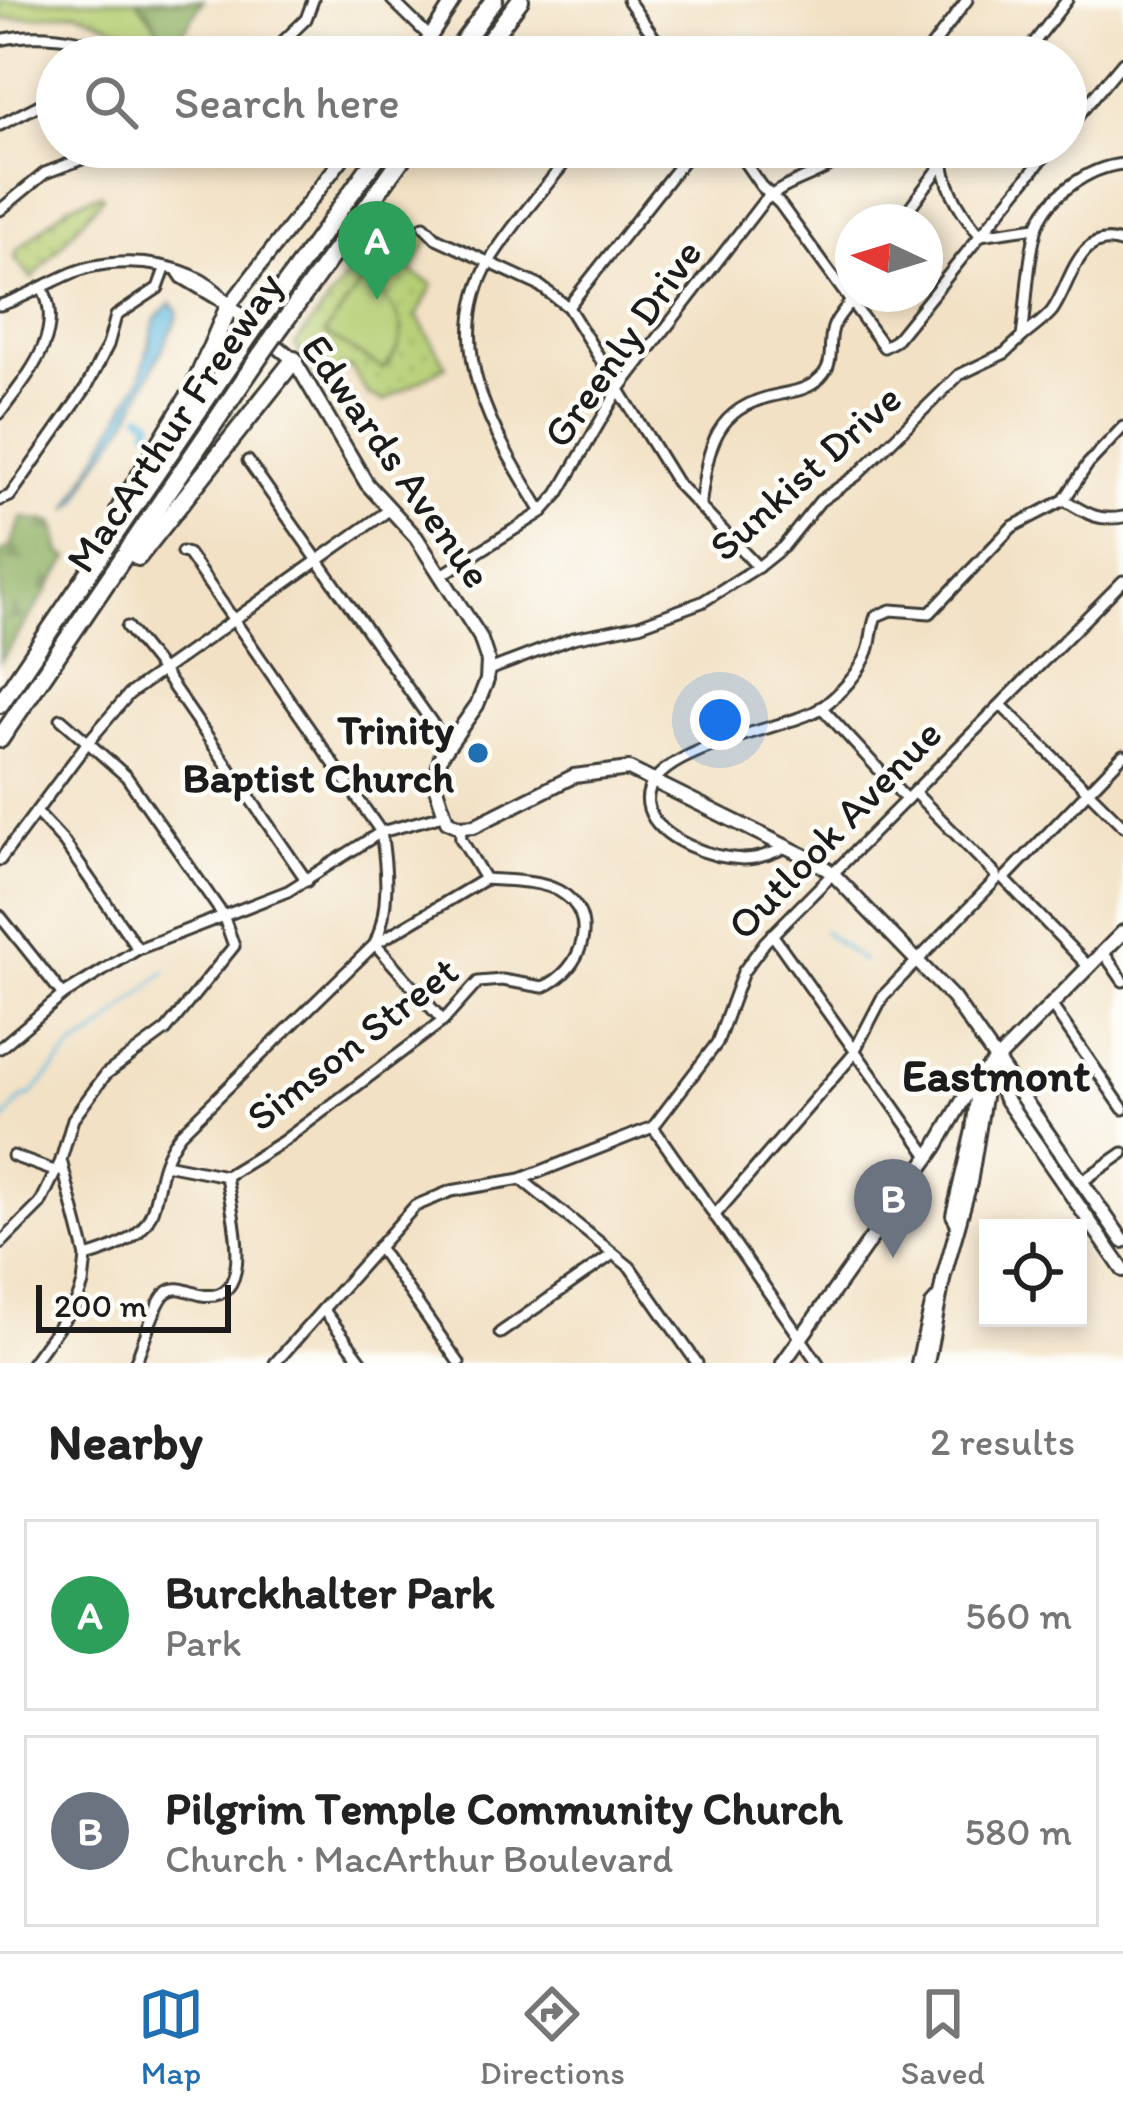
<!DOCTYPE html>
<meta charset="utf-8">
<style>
body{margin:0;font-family:Itim,sans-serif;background:#f2f2f2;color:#222}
.controls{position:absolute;right:36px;bottom:36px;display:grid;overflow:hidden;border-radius:0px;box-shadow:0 6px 18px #0003}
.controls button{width:108px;height:108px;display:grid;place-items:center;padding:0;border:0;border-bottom:3px solid #e0e0e0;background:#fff;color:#222;font:60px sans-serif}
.compass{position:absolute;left:835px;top:204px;width:108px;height:108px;border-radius:50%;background:#fff;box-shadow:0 6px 18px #0003;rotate:274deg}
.scale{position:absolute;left:36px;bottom:30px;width:195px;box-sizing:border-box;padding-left:12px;border:6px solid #1c1c1c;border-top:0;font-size:33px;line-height:42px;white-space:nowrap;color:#1c1c1c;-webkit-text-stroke:9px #fdfcf7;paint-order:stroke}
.you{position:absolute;left:720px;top:720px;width:42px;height:42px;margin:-30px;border:9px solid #fff;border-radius:50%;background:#1a73e8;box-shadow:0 0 0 18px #1a73e833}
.badge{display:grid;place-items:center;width:78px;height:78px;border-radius:50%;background:#1f6fb2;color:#fff;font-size:39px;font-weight:700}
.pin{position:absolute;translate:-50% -99px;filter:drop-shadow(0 3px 6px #0008)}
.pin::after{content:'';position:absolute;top:63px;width:42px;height:36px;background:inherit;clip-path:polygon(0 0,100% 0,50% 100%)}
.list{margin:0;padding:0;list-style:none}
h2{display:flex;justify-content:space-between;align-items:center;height:156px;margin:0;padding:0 48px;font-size:51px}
h2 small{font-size:39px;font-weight:400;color:#767676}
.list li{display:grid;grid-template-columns:78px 1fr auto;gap:36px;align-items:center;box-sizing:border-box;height:192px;margin:0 24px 24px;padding:0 24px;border:3px solid #e0e0e0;border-radius:0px}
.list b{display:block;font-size:45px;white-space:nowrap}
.list p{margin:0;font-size:39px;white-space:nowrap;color:#767676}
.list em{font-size:39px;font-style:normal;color:#767676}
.icon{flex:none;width:66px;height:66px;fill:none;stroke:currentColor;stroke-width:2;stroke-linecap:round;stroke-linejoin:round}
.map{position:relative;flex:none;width:1123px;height:1363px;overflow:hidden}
.search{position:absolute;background:#fff;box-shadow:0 6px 18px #0003;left:36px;right:36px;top:36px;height:132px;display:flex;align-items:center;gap:30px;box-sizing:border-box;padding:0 42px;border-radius:66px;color:#767676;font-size:45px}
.sheet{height:588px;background:#fff}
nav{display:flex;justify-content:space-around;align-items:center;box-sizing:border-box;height:168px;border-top:3px solid #e0e0e0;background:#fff;font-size:33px;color:#767676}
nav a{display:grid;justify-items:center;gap:6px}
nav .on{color:#1f6fb2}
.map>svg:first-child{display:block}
.grass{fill:url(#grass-tufts);stroke:#697548;stroke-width:3}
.forest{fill:url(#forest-firs);stroke:#566640;stroke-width:3}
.park{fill:url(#park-dots);stroke:#697548;stroke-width:3}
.pitch{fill:#b6ce73;stroke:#697548;stroke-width:3}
.water{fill:#61badf;stroke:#3e6b7e;stroke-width:3}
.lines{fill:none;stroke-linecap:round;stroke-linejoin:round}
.stream{stroke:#61badf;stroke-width:3}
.canal{stroke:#61badf;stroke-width:8}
.minor-casing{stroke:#3c3a35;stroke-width:15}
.major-casing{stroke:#3c3a35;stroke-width:18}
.highway-casing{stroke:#3c3a35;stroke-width:22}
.minor{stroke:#fff;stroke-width:9}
.major{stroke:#fff;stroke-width:12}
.highway{stroke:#fff;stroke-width:16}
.highway-bridge-casing{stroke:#3c3a35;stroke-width:22;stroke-linecap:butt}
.highway-bridge{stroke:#fff;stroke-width:16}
.poi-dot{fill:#1f6fb2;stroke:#fdfcf7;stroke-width:4.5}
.labels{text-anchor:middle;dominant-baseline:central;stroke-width:9;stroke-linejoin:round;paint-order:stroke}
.street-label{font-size:42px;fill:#1c1c1c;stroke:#fdfcf7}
.poi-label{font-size:42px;font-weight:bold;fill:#1c1c1c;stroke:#fdfcf7;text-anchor:end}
.neighbourhood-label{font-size:45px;font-weight:bold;fill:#1c1c1c;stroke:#fdfcf7}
</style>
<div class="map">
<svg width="1123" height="1363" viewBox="0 0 1123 1363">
<defs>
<pattern id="grass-tufts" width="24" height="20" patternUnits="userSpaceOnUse" patternTransform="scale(3)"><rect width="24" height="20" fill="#b6ce73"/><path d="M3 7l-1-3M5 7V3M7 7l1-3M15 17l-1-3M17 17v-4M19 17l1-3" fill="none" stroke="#9cb063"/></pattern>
<pattern id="forest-firs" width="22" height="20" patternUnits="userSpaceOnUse" patternTransform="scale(3)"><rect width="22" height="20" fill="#90b165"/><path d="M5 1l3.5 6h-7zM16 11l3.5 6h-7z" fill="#758f52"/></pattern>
<pattern id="park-dots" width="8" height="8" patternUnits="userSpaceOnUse" patternTransform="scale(3)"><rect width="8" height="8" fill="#b6ce73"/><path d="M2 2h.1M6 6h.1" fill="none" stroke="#9cb063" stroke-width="1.8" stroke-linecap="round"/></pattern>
</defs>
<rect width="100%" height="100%" fill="#fdfcf7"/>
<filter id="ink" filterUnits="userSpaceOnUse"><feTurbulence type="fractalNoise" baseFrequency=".00833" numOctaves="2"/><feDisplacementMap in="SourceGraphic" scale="24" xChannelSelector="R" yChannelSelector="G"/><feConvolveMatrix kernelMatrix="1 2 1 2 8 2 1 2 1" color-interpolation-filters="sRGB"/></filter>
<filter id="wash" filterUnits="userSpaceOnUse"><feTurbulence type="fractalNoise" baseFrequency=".004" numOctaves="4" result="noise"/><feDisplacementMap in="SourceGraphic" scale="48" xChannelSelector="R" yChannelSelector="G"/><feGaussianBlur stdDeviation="2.7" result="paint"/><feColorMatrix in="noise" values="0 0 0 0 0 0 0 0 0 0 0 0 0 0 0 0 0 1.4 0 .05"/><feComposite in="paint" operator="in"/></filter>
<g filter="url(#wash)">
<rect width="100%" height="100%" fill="#f2e1c4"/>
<path class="grass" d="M0,0H137L173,49L77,12L0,20Z"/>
<g class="forest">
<path d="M137,0H203L173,49Z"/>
<path d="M22,518L54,522L61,553L69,558L0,662V552L9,549Z"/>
</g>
<g class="park">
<path d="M101,194L103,197L32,279L14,257L17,250L69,205Z"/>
<path d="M397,210L429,239L411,272L433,284L417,316L446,366L384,401L368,395L351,367L319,384L295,345Z"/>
</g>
<path class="pitch" d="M364,280C400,308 417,331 383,369L325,333Z"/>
<path class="water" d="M171,303L177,310V318L128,420L92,472L78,501L68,510L140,380L155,319Z"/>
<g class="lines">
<g class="stream">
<path d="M823,931L863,961"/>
<path d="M0,1126L21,1099L31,1095L74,1047L95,1035L167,970"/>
</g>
<path class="canal" d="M142,415L152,421L148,428"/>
</g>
</g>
<g filter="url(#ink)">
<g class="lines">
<g class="minor-casing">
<g id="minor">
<path d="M392,0L431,38"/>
<path d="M628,0L668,57"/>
<path d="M0,40C29,33 88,33 108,57"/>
<path d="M267,57L306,19L313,0"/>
<path d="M646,57L657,42"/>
<path d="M924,57L967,0"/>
<path d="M1023,57L1067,0"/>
<path d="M0,125L57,96"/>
<path d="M1066,130L1123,62"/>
<path d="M734,147L761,186L780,204L884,347L895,341L1052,147"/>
<path d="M944,147C939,178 960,211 980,235L1036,227"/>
<path d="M0,210L45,173L114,147"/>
<path d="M899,222L955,147"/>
<path d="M424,226L436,238L540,286L568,307L676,482L758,567"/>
<path d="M178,272L182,278L227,305"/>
<path d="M0,305C28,297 52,280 80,270C123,255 204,262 229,306"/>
<path d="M568,307L694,147"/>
<path d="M1022,337C1031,329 1045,320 1052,311C1071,285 1078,226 1123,244"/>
<path d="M0,413C27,376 66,334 42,287"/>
<path d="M248,461L447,744"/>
<path d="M0,500L10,496L86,388L108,345L116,316L158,288L165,269"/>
<path d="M1064,500C1086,513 1098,522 1123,517"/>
<path d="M700,507C708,449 712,408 777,395C794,391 808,390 820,378C837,362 826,343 834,325C839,314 850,304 856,294"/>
<path d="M542,512C496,437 439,347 491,259C515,220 549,184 577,147"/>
<path d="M182,552L188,554L381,832C387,869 390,908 375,944L443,1021"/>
<path d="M442,575L542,512L558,494L619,389L763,202C791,177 827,177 852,147"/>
<path d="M127,627L161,669L307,881"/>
<path d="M489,670L573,638L639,625L702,602L758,567L783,547L820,501L857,475L959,375L1005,353L1022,337C1027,303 1027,264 1036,231C1045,197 1089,167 1123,164"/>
<path d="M1001,705L1123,826"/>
<path d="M821,707L906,799"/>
<path d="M37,813L64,842L138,949"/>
<path d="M788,846C774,853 758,859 743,859C713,858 660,841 649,809C630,749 790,730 821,708C839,695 861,672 868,651C872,640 871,628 876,616L891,610L930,613L1012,527L1064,500L1088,464L1123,427"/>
<path d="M0,860L88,742L129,694L389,510"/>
<path d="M0,916L63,995"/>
<path d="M772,934L853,1048"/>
<path d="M1103,952L1123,981"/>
<path d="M1089,967L1004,879L1123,755"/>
<path d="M1052,1006L1123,1109"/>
<path d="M0,1048L63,995L138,949L288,891L381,832L443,815"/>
<path d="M856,1048L883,996L996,880L995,874L914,792"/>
<path d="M857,1054L929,1156"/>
<path d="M653,1127L818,1363"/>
<path d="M13,1156L57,1172"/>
<path d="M165,1164L226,1176L282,1142L443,1021L478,982L502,980L543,987C582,971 602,915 559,891C539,880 508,881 485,879L461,839L460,827"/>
<path d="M521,1179L630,1267L697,1363"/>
<path d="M1081,1182L1123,1153"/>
<path d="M714,1216L853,1055"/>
<path d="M0,1244L40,1204L60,1163"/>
<path d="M378,1247L459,1363"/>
<path d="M86,1257C183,1230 138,1190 180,1134L375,944L485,879"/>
<path d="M323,1309L363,1363"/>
<path d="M500,1333L613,1254"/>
<path d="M32,1363L77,1301L83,1284L86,1257L61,1160L73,1119L106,1074L166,1030L234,946L223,915L126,776L61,719"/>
<path d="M135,1363C142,1348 155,1302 166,1293C178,1283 189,1293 202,1295C259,1304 230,1206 226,1176"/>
<path d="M275,1363L415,1206L451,1191L521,1179L653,1127L717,1043L743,972L765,942L1123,581"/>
</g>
</g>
<g class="major-casing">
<g id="major">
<path d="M417,57L454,0"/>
<path d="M351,147L229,306L294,360L367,484L416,537L480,637L488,661L487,680L477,705L441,756L435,785L447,821L460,827L474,826L574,776L629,769L815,861L832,873L953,998L1123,1241"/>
<path d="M995,1069L1004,1097L1123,1270"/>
<path d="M957,1222L953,1215L973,1130L979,1082"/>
<path d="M783,1363L936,1147L971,1086L1123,932"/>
<path d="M918,1363L932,1305L938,1298"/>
<path d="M927,1363L944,1275L970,1183L985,1091L994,1063"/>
</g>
</g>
<g class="highway-casing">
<g id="highway">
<path d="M452,57L494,0"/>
<path d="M477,57L520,0"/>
<path d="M266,312L384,147"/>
<path d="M281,326L410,147"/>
<path d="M119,510L193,390L229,306"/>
<path d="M138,557L294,360"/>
<path d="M0,704L247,339"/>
<path d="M0,739L262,353"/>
</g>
</g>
<use href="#minor" class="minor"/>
<use href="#major" class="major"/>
<use href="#highway" class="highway"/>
<g class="highway-bridge-casing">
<g id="highway-bridge">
<path d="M247,339L266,312"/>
<path d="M262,353L281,326"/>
</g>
</g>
<use href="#highway-bridge" class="highway-bridge"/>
</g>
</g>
<circle class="poi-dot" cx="478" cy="753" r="12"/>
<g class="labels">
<g class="street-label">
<text transform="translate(622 343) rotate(-55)">Greenly Drive</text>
<text transform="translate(174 422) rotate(-56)">MacArthur Freeway</text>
<text transform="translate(397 461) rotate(55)">Edwards Avenue</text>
<text transform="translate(805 472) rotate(-42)">Sunkist Drive</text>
<text transform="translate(834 829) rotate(-46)">Outlook Avenue</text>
<text transform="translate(352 1043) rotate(-38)">Simson Street</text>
</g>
<g class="poi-label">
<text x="454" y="729">Trinity<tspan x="454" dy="48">Baptist Church</tspan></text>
</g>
<g class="neighbourhood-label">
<text x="996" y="1075">Eastmont</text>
</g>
</g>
</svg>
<div class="controls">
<button><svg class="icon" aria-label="locate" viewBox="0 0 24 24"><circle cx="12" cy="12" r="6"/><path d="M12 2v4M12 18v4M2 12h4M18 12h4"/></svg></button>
</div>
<svg class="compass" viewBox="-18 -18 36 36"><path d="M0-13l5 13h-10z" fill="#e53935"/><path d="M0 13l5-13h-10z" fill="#767676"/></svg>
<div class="scale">200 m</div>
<div class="you"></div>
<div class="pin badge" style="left:377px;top:300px;background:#2e9e5b">A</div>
<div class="pin badge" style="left:893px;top:1258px;background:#6b7280">B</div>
<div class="search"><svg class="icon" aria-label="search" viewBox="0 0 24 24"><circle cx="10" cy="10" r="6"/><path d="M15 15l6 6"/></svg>Search here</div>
</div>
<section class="sheet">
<h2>Nearby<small>2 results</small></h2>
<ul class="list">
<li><span class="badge" style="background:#2e9e5b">A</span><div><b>Burckhalter Park</b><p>Park</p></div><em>560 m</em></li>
<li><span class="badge" style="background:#6b7280">B</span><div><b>Pilgrim Temple Community Church</b><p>Church · MacArthur Boulevard</p></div><em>580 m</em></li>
</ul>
</section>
<nav>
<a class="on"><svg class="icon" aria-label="map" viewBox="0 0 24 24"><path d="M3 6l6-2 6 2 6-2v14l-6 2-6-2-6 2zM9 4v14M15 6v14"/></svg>Map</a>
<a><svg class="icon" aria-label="directions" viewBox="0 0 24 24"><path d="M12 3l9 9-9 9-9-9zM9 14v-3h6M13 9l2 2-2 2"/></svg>Directions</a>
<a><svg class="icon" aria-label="saved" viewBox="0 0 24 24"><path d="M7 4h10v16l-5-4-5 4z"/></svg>Saved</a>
</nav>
